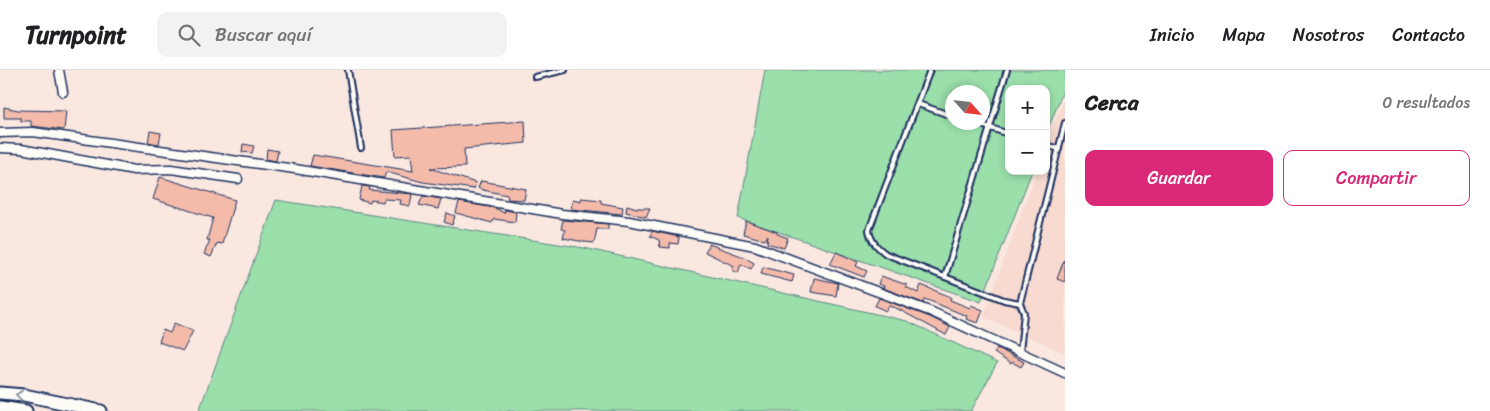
<!DOCTYPE html>
<html lang="es">
<meta charset="utf-8">
<style>
body{margin:0;font-family:Sriracha,sans-serif;background:#f2f2f2;color:#202124}
.controls{position:absolute;right:15px;top:15px;display:grid;overflow:hidden;border-radius:10px;box-shadow:0 2px 8px #0003}
.controls button{width:45px;height:45px;display:grid;place-items:center;padding:0;border:0;border-bottom:1px solid #e0e0e0;background:#fff;color:#202124;font:25px sans-serif}
.compass{position:absolute;left:945px;top:15px;width:45px;height:45px;border-radius:50%;background:#fff;box-shadow:0 2px 8px #0003;rotate:117deg}
.list{margin:0;padding:0;list-style:none}
h2{display:flex;justify-content:space-between;align-items:center;height:65px;margin:0;padding:0 20px;font-size:21px}
h2 small{font-size:16px;font-weight:400;color:#757577}
.actions{display:flex;gap:10px;padding:15px 20px}
.actions a{flex:1;padding:11px 0;border:1px solid #db2777;border-radius:10px;text-align:center;font-size:18px;color:#db2777}
.actions .main{background:#db2777;color:#fff}
.icon{flex:none;width:28px;height:28px;fill:none;stroke:currentColor;stroke-width:2;stroke-linecap:round;stroke-linejoin:round}
.map{position:relative;flex:none;width:1065px;height:341px;overflow:hidden}
header{display:flex;align-items:center;gap:30px;box-sizing:border-box;height:70px;padding:0 25px;background:#fff;border-bottom:1px solid #e0e0e0}
header strong{font-size:24px}
nav{display:flex;gap:28px;margin-inline-start:auto;font-size:18px}
.search{width:350px;height:45px;background:#f2f2f2;display:flex;align-items:center;gap:12px;box-sizing:border-box;padding:0 18px;border-radius:10px;color:#757577;font-size:19px}
main{display:flex}
aside{flex:1;background:#fff}
.map>svg:first-child{display:block}
.built{fill:#f8dad0}
.green{fill:#9bdfab;stroke:#5b8784;fill-rule:evenodd}
.building{fill:#f4bbab;stroke:#1b2f5e}
.lines{fill:none;stroke-linecap:round;stroke-linejoin:round}
.lane-casing{stroke:#1b2f5e;stroke-width:8}
.street-casing{stroke:#1b2f5e;stroke-width:11}
.secondary-casing{stroke:#1b2f5e;stroke-width:15}
.lane{stroke:#fdfcf7;stroke-width:4}
.street{stroke:#fdfcf7;stroke-width:8}
.secondary{stroke:#fdfcf7;stroke-width:11}
.oneway{stroke:#8c96aa}
</style>
<header>
<strong>Turnpoint</strong>
<div class="search"><svg class="icon" aria-label="search" viewBox="0 0 24 24"><circle cx="10" cy="10" r="6"/><path d="M15 15l6 6"/></svg>Buscar aquí</div>
<nav><a>Inicio</a><a>Mapa</a><a>Nosotros</a><a>Contacto</a></nav>
</header>
<main>
<div class="map">
<svg width="1065" height="341" viewBox="0 0 1065 341">
<rect width="100%" height="100%" fill="#fae8e0"/>
<filter id="ink" filterUnits="userSpaceOnUse"><feTurbulence type="fractalNoise" baseFrequency=".02" numOctaves="2"/><feDisplacementMap in="SourceGraphic" scale="10" xChannelSelector="R" yChannelSelector="G"/><feConvolveMatrix kernelMatrix="1 2 1 2 8 2 1 2 1" color-interpolation-filters="sRGB"/></filter>
<g filter="url(#ink)">
<path class="built" d="M1065,25V283L983,247L1037,101H1046V76Z"/>
<g class="green">
<path d="M765,0H1065V16L1046,64V19H1009V101H1032L981,232L738,148ZM952,22H982V52H952Z"/>
<path d="M276,130L584,178L907,251L997,293L971,341H199Z"/>
</g>
<g class="building">
<path d="M4,37L18,40L66,41L64,60L31,56V51H21V48H4Z"/>
<path d="M525,51L526,73L464,79L465,97L430,98L476,113L474,119L423,112L386,102L384,108L310,96L313,85L413,101L411,85L395,86L393,60Z"/>
<path d="M150,61L161,63L159,74L148,72Z"/>
<path d="M243,74L254,76L252,83L242,82Z"/>
<path d="M267,79L278,81L276,91L266,89Z"/>
<path d="M160,107L235,130L222,174L217,173L211,187L204,184L210,170H207L213,148L153,129Z"/>
<path d="M481,111L526,119L524,130L508,129L507,125L483,120L478,118Z"/>
<path d="M362,116L370,117L369,120L412,124L410,136L400,134L401,130L384,129L383,132L371,130L370,133L359,130Z"/>
<path d="M423,126L441,129L438,139L419,135Z"/>
<path d="M581,128L601,130V133L623,137L622,144L571,139L573,129L581,131Z"/>
<path d="M459,132L495,138L504,143L505,140L516,142L515,152L494,149L492,153L456,143Z"/>
<path d="M627,135L637,138H650L646,147L626,142Z"/>
<path d="M447,143L455,146L452,155L444,152Z"/>
<path d="M563,150L608,154V159H597L594,173L585,172L563,168L565,160L561,159Z"/>
<path d="M746,151L777,162V164L788,168L784,178L767,173L768,165L765,170L743,164Z"/>
<path d="M652,161L679,167L678,174L670,173V178L660,177L659,170L650,166Z"/>
<path d="M709,174L744,187L754,193L751,199L741,194L738,203L732,200L734,196L705,182Z"/>
<path d="M836,182L858,192L856,196L867,201L864,207L830,194Z"/>
<path d="M1064,190H1065V212L1057,209Z"/>
<path d="M763,197L794,205L792,212L761,204Z"/>
<path d="M881,206L907,215L906,217L918,223L921,215L951,227L950,230L970,238L971,235L983,240L978,253L966,249L967,246L925,229L923,233L883,218L884,216L878,214Z"/>
<path d="M814,208L838,213L836,226L811,222Z"/>
<path d="M879,228L930,247L950,257L946,265L898,239L889,236L886,241L875,236Z"/>
<path d="M174,253L193,261L183,281L159,272L163,260L170,263Z"/>
<path d="M997,278L1024,292L1021,297L1012,292L1011,294L994,283Z"/>
</g>
<g class="lines">
<g class="lane-casing">
<g id="lane">
<path d="M348,0L361,78"/>
<path d="M930,0L869,160C871,172 877,177 886,184L1004,230L1020,233"/>
<path d="M535,7L565,0"/>
<path d="M918,34L952,46"/>
<path d="M972,52L1009,64"/>
<path d="M1046,75L1059,79"/>
<path d="M945,207L1007,0"/>
<path d="M1020,282L1024,243L1020,233L1065,53"/>
</g>
</g>
<g class="street-casing">
<g id="street">
<path d="M59,0L63,22"/>
<path d="M0,63L33,62L295,99L562,144L629,151L755,176L932,242L1065,303"/>
<path d="M0,78L21,79L134,100L171,99L238,109"/>
</g>
</g>
<g class="secondary-casing">
<g id="secondary">
<path d="M0,323L24,325L101,341"/>
<path d="M0,337L26,341"/>
</g>
</g>
<use href="#lane" class="lane"/>
<use href="#street" class="street"/>
<use href="#secondary" class="secondary"/>
</g>
<defs><path id="oneway-chevron" d="M-2-3.5L2.5 0L-2 3.5" fill="none" stroke-width="1.6" stroke-linecap="round" stroke-linejoin="round" transform="scale(1.25)"/></defs>
<use class="oneway" href="#oneway-chevron" transform="translate(19 325) rotate(-173)"/>
</g>
</svg>
<div class="controls">
<button>+</button>
<button>−</button>
</div>
<svg class="compass" viewBox="-18 -18 36 36"><path d="M0-13l5 13h-10z" fill="#e53935"/><path d="M0 13l5-13h-10z" fill="#757577"/></svg>
</div>
<aside>
<h2>Cerca<small>0 resultados</small></h2>
<ul class="list">
</ul>
<div class="actions"><a class="main">Guardar</a><a>Compartir</a></div>
</aside>
</main>
